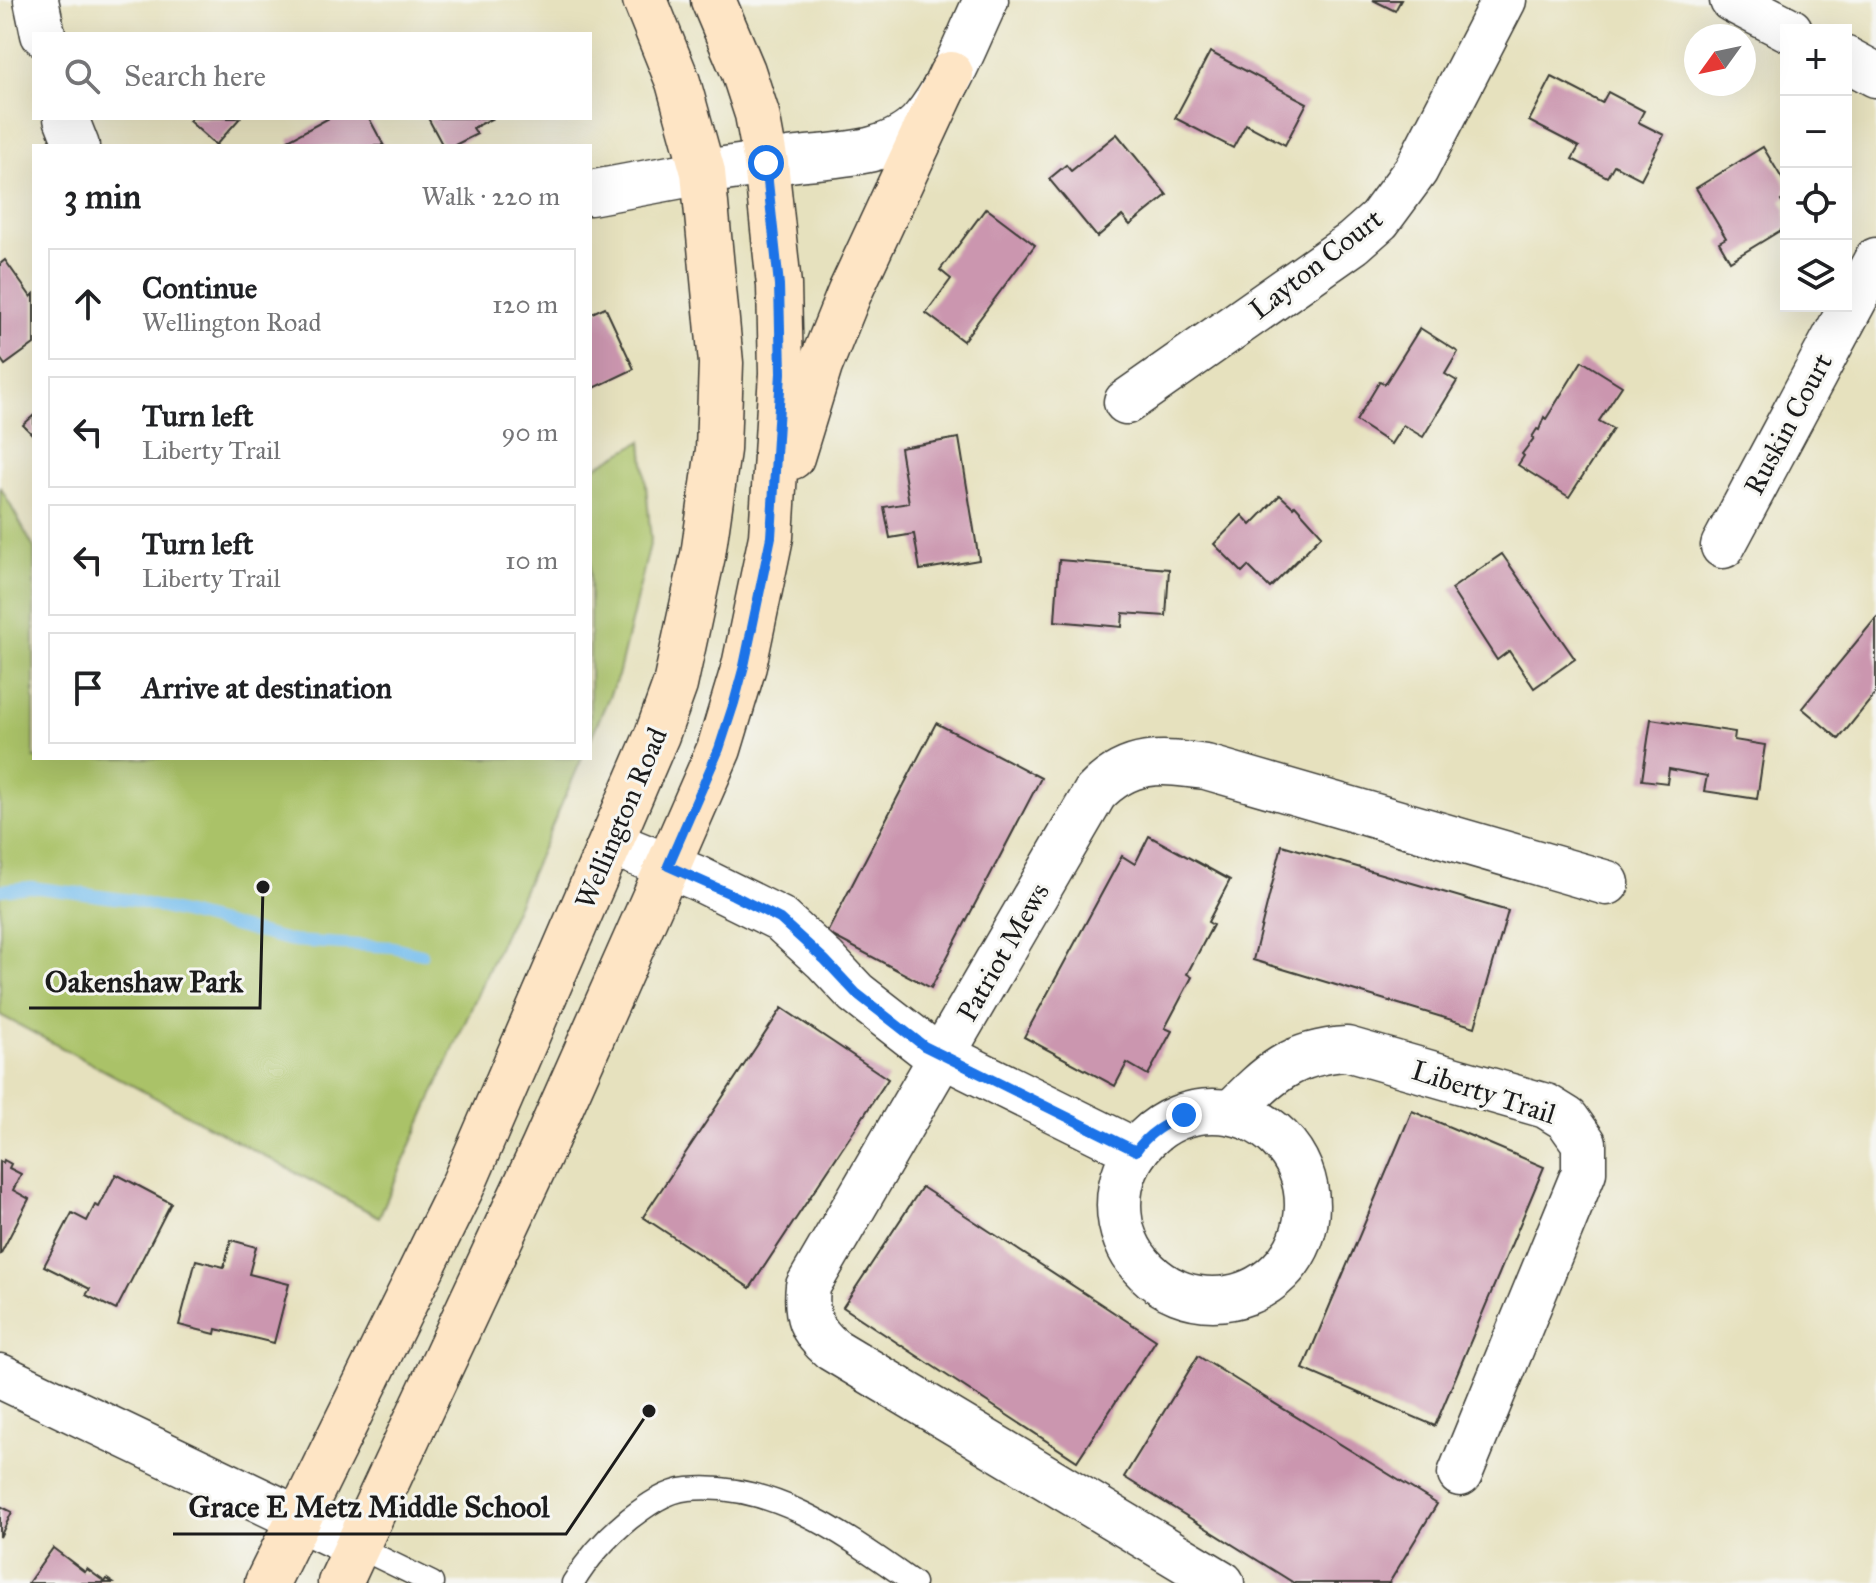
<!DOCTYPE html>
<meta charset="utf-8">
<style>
body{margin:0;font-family:"IM FELL Great Primer",serif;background:#f2f2f2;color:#202124}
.controls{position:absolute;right:24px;top:24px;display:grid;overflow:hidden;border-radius:0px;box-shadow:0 8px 32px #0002}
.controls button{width:72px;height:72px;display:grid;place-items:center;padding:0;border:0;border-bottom:2px solid #e0e0e0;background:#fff;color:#202124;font:40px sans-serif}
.compass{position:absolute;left:1684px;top:24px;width:72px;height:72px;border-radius:50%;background:#fff;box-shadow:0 8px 32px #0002;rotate:237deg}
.stop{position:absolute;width:24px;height:24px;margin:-18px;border:6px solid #1a73e8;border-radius:50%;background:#fff}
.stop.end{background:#1a73e8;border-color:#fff;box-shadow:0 2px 8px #0008}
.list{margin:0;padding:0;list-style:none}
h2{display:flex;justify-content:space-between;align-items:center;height:104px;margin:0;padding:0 32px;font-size:34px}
h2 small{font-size:26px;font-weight:400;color:#757577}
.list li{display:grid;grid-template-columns:52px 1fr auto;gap:24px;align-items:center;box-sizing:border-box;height:112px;margin:0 16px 16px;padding:0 16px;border:2px solid #e0e0e0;border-radius:0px}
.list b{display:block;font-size:30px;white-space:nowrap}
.list p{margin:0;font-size:26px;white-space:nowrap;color:#757577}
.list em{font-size:26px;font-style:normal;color:#757577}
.icon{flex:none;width:44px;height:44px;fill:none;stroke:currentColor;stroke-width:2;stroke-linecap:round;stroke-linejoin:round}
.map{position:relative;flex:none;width:1876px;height:1583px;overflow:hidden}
.search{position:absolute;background:#fff;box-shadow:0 8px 32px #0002;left:32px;top:32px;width:560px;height:88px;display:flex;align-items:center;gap:20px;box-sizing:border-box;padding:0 28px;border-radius:0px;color:#757577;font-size:30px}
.panel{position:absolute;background:#fff;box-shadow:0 8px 32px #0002;left:32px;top:144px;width:560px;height:616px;border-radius:0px}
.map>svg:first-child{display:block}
.green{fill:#aac268;stroke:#636f42;stroke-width:2}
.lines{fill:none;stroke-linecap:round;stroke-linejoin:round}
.stream{stroke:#75bded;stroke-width:12}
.building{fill:#cb96af}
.service-casing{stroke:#3a3a34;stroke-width:25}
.minor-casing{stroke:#3a3a34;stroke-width:47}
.tertiary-casing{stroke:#3a3a34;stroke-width:47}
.secondary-casing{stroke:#3a3a34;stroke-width:47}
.service{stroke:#fff;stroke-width:22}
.minor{stroke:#fff;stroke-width:44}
.tertiary{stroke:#fff;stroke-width:44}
.secondary{stroke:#fee5c5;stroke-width:44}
.route{stroke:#1a73e8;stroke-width:10}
.labels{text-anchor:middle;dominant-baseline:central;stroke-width:6;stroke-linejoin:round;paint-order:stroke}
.street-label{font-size:28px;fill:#1c1c1c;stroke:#f6f6f2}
.leader{fill:none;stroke:#1c1c1c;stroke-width:3}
.callout-dot{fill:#1c1c1c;stroke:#f6f6f2;stroke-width:3}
.callout-label{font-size:30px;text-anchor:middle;font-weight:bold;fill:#1c1c1c;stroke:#f6f6f2;stroke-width:6;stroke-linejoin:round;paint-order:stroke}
</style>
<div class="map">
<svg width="1876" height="1583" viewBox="0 0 1876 1583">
<rect width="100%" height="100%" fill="#f6f6f2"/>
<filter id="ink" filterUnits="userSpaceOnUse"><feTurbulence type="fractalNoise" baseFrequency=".0125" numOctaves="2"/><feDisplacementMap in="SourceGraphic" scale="16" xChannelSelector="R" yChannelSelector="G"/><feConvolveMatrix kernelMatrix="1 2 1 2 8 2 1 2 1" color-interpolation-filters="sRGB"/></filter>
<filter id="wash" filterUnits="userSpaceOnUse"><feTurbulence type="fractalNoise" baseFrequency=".006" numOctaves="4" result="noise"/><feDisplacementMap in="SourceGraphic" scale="32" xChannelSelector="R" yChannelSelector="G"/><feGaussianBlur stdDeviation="1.8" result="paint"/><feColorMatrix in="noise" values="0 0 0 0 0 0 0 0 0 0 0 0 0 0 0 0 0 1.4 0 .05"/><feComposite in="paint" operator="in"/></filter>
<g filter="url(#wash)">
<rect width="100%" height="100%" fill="#e6e1be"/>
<g class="green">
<path d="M642,441L651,540L618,676L590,740V470Z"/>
<path d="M0,486L34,548V758H582L379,1217L0,1015Z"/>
</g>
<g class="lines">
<path class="stream" d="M0,890L31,887L131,900L292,941L393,947L422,954"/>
</g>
<g id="blocks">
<g class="building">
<path d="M1373,0H1401L1395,11Z"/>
<path d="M1210,52L1307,103L1285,145L1246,124L1233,148L1175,118Z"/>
<path d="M1552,77L1602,103L1608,92L1644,111L1638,122L1664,135L1641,179L1614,165L1607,177L1572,159L1579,147L1529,121Z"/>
<path d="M192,118H240L216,145L189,121Z"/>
<path d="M329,118H369L384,146H292L288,140Z"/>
<path d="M428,118H493L473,128L477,134L453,146H443Z"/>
<path d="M1117,134L1167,195L1130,225L1122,216L1097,237L1049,179L1066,165L1071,171Z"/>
<path d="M1763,147L1786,185V198L1781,201L1786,209V227L1730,261L1719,242L1726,238L1696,188Z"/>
<path d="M986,208L1035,245L963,341L926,313L951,279L940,270Z"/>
<path d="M5,260L31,297L34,294V344L5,365L0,358V264Z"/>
<path d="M605,307L634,369L590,390V314Z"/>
<path d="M1420,328L1458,352L1445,374L1457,381L1423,437L1403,425L1391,444L1356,421L1380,381L1385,384Z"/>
<path d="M1582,361L1622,386L1599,421L1613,429L1569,497L1518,465L1524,456L1522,454L1534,438L1532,437L1537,429L1539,430L1544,417L1546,419Z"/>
<path d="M34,415V436L23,425Z"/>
<path d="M959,438L979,560L920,570L914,534L890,538L884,507L909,503L900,448Z"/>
<path d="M1280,495L1293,507L1295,505L1322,535L1270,588L1248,566L1242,572L1214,544L1242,515L1251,525Z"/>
<path d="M1502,554L1575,659L1534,688L1509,651L1497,660L1451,589Z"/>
<path d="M1059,560L1169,569L1166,616L1123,613L1122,627L1055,621Z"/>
<path d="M1876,618V693L1839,739L1802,708Z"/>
<path d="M1651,719L1735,732L1734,740L1765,745L1757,799L1704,791L1707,776L1669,769L1667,783L1642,780Z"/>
<path d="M936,723L1041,778L931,988L827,933Z"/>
<path d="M1149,836L1230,880L1208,922L1213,925L1187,974L1192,977L1165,1028L1172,1031L1148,1075L1127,1063L1115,1086L1024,1037L1122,856L1135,864Z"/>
<path d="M1282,845L1508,911L1475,1027L1253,960Z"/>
<path d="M782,1008L888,1079L750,1288L643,1217Z"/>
<path d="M1412,1111L1544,1167L1435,1426L1303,1369Z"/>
<path d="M4,1160L11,1164L9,1168L21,1174L13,1190L29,1199L0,1255V1161L3,1163Z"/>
<path d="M116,1174L171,1203L116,1310L86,1295L90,1289L44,1266L72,1213L87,1221L95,1205L99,1207Z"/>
<path d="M922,1187L1156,1340L1077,1461L843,1307Z"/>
<path d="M231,1240L256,1247L249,1274L289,1284L274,1343L216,1329L215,1334L179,1325L196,1260L224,1267Z"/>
<path d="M1198,1356L1437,1504L1389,1583H1294L1124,1477Z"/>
<path d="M0,1506L12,1512L0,1537Z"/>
<path d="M53,1548L85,1572L87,1569L105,1582L107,1579L113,1583H28Z"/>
</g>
</g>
</g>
<g filter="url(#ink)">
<use href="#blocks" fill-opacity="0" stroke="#3a3a34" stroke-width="2"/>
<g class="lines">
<g class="service-casing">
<g id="service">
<path d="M358,1547L432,1583"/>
<path d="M573,1583C588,1558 607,1537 629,1519C646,1506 666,1491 688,1489C774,1481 848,1537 914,1583"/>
</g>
</g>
<g class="minor-casing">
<g id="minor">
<path d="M36,0L43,34"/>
<path d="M1732,0L1790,30"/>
<path d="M1846,59L1876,75"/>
<path d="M66,118L77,146"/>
<path d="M590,193L703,172"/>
<path d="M1126,402L1353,243L1379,220L1416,170L1504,0"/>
<path d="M1723,546L1876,260"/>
<path d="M611,843L697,878L780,919L825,960L856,993L924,1046L1136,1151"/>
<circle cx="1213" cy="1205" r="94"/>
<path d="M1232,1112C1269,1074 1292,1052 1347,1049L1546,1106L1567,1119L1584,1143V1172L1460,1474"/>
<path d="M0,1376L358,1547"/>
<path d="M1222,1583L832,1349C810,1330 805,1315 808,1286L1095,793C1129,757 1161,761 1206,767L1607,883"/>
</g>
</g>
<g class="tertiary-casing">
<path id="tertiary" d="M703,172C732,168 760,164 789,160C832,154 892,157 923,120C951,86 967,40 986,0"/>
</g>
<g class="secondary-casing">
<g id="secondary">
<path d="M792,457L820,366L849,294L951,74"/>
<path d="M267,1583L463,1185L657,735L675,685L703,555L718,450L721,363L703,172L678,82L645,0"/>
<path d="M340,1583L543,1148L668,866L719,749L744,666L771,537L781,373L779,285L766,163L757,114L743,71L713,0"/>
</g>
</g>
<use href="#service" class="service"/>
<use href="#minor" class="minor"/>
<use href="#tertiary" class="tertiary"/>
<use href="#secondary" class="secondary"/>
</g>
</g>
<g class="lines" filter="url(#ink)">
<path class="route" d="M766,163L779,285L781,373L771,537L744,666L734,703L719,749L668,866L733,895L780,919L825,960L856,993L924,1046L1136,1151C1148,1133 1165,1124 1184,1115"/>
</g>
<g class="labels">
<g class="street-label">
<text transform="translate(1316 264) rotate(-38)">Layton Court</text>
<text transform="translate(1788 424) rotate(-62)">Ruskin Court</text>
<text transform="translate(621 818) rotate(-67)">Wellington Road</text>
<text transform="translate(1003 952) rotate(-60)">Patriot Mews</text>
<text transform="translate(1484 1092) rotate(18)">Liberty Trail</text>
</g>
</g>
<path class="leader" d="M263 887L260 1008H29M649 1411L566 1534H173"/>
<g class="callout-dot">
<circle cx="263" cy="887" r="8"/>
<circle cx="649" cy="1411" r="8"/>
</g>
<g class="callout-label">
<text x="144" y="992">Oakenshaw Park</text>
<text x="369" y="1517">Grace E Metz Middle School</text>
</g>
</svg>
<div class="controls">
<button>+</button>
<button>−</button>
<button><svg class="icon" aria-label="locate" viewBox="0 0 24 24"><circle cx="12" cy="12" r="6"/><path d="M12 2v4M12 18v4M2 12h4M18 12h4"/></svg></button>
<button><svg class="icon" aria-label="layers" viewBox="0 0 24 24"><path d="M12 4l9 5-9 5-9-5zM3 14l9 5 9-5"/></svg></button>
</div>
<svg class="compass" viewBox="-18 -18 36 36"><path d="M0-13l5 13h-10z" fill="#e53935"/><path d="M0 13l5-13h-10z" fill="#757577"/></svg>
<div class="stop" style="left:766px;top:163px"></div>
<div class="stop end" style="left:1184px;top:1115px"></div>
<div class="search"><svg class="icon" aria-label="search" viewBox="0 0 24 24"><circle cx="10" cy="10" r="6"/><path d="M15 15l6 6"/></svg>Search here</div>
<section class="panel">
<h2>3 min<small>Walk · 220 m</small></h2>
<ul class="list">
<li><svg class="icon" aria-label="ahead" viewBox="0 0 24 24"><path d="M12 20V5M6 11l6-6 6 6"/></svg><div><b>Continue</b><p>Wellington Road</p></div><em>120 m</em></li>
<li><svg class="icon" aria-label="left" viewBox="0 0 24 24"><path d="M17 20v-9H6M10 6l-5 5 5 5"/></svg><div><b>Turn left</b><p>Liberty Trail</p></div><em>90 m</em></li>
<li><svg class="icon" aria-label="left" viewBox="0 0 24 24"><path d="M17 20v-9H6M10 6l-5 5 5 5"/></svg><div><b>Turn left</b><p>Liberty Trail</p></div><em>10 m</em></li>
<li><svg class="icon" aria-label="arrive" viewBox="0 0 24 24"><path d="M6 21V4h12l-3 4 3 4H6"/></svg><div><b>Arrive at destination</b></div></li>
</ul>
</section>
</div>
